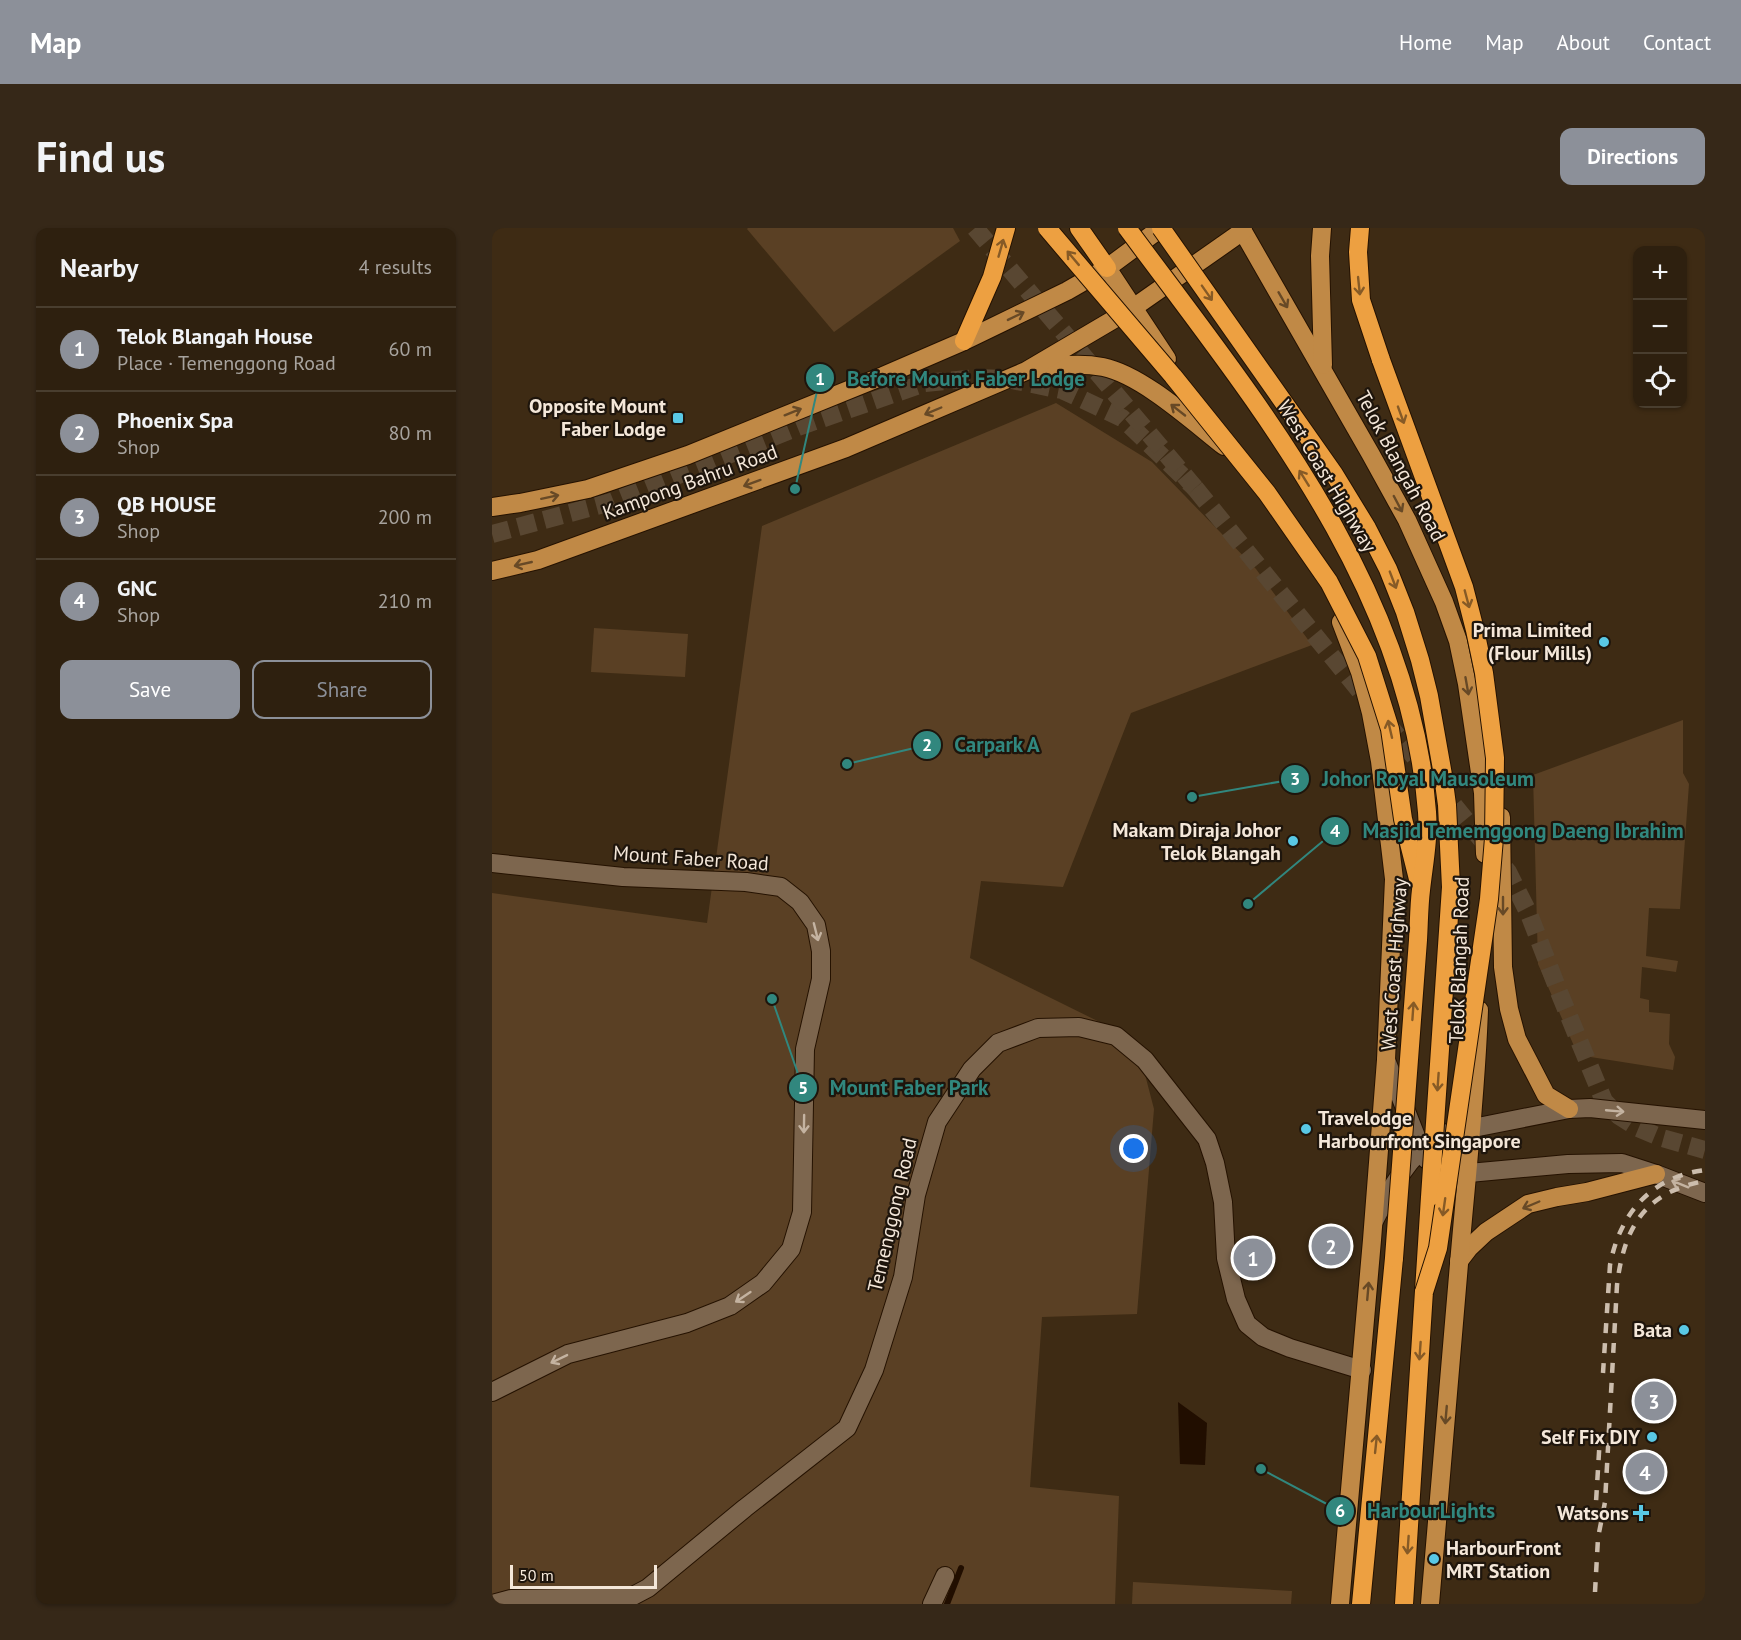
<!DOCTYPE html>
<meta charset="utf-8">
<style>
body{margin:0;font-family:"PT Sans",sans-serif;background:#362818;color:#f1f3f6}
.controls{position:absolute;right:18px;top:18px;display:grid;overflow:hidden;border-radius:12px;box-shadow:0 2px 4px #0004}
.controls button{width:54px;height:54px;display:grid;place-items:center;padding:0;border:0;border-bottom:2px solid #493e2f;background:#2e200f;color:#f1f3f6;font:30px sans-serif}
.scale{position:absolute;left:18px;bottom:15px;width:147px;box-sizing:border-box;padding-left:6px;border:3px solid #f4e7d9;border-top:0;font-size:16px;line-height:21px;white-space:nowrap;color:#f4e7d9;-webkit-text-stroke:4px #1e150c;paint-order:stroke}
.you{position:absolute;left:642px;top:921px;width:21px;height:21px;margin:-15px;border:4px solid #fff;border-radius:50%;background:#1a73e8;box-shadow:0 0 0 9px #1a73e833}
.badge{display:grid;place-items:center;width:39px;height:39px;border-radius:50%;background:#8c9099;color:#fff;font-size:20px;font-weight:700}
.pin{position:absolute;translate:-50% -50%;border:3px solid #fff;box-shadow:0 2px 6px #0006}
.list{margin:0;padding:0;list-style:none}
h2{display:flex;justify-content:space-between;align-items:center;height:78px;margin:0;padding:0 24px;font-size:26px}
h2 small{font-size:20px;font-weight:400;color:#a7a39e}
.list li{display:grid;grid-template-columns:39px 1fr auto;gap:18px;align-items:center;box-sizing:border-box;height:84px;padding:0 24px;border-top:2px solid #493e2f}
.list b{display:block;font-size:22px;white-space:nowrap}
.list p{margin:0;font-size:20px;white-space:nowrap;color:#a7a39e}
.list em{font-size:20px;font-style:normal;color:#a7a39e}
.actions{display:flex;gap:12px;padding:18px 24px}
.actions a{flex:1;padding:14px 0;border:2px solid #8c9099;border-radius:12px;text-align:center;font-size:21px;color:#8c9099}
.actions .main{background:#8c9099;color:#fff}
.icon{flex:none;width:33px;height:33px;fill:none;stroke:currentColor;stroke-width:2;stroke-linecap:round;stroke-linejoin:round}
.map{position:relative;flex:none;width:1213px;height:1376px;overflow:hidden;border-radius:12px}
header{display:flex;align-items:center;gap:36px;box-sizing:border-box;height:84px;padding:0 30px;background:#8c9099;color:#fff}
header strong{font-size:28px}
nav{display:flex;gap:33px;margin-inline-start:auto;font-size:21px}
.intro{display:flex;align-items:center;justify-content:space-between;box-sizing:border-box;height:144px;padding:0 36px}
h1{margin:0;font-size:42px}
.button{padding:15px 27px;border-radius:12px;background:#8c9099;color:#fff;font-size:21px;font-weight:700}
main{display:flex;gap:36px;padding:0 36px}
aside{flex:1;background:#2e200f;border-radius:12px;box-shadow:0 2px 4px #0004}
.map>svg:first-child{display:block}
.green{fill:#5a4024}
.water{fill:#210e00}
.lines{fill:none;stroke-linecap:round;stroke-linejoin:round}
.stream{stroke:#210e00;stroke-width:6}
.secondary-tunnel{stroke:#594732;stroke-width:18;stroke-dasharray:18 9;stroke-linecap:butt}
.primary-tunnel{stroke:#594732;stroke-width:18;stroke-dasharray:18 9;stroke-linecap:butt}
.highway-tunnel{stroke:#594732;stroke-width:18;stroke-dasharray:18 9;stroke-linecap:butt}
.street-casing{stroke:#251200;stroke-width:20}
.secondary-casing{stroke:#251200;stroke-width:20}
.primary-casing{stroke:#251200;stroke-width:20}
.highway-casing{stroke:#251200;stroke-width:20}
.street{stroke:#7d664e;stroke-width:18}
.secondary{stroke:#7d664e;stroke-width:18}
.primary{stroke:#c08946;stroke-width:18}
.highway{stroke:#eda041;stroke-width:18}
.rail{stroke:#ccbdad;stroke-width:4.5;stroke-dasharray:10 10;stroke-linecap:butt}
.highway-bridge-casing{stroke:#251200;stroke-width:20;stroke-linecap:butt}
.highway-bridge{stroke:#eda041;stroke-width:18}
.oneway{stroke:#865a26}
.oneway2{stroke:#674926}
.oneway3{stroke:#c4b3a1}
.poi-dot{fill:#59c8e5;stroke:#1e150c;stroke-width:2}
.labels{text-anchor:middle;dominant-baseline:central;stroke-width:4.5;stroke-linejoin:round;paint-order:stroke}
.poi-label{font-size:20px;font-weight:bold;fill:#f4e7d9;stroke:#1e150c;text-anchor:end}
.street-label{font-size:20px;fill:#f4e7d9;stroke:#1e150c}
.leader{fill:none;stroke:#31877e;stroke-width:2}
.callout-dot{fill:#31877e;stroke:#1e150c;stroke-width:2}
.mark-label{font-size:18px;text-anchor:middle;font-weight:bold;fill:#fff}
.callout-label{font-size:21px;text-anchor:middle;font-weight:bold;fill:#31877e;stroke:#1e150c;stroke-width:4.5;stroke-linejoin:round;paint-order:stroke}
</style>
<header>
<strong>Map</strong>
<nav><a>Home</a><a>Map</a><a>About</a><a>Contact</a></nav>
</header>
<div class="intro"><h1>Find us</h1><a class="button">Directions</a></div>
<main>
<aside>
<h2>Nearby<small>4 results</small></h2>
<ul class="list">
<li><span class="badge">1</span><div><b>Telok Blangah House</b><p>Place · Temenggong Road</p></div><em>60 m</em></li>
<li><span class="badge">2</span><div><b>Phoenix Spa</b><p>Shop</p></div><em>80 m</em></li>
<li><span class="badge">3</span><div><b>QB HOUSE</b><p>Shop</p></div><em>200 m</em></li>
<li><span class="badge">4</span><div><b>GNC</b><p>Shop</p></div><em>210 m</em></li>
</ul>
<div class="actions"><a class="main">Save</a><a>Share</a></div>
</aside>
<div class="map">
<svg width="1213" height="1376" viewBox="0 0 1213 1376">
<rect width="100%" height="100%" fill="#3e2b14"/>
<g class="green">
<path d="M256,0H461L468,13L342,104L255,1Z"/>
<path d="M564,175L660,234L764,341L820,417L639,485L571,659L489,653L478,730L644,812L662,881L645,1086L550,1089L538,1259L627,1268L623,1376H0V665L215,695L270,298Z"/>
<path d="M102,400L196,406L193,449L99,444Z"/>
<path d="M1191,492V545L1197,556L1188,681L1157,680L1154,728L1186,733L1184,744L1150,739L1148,770L1157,772V784L1178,786L1177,816L1183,829L1181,842L1086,827L1046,736L1041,547Z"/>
<path d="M641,1354L800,1363L799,1376H640Z"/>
</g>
<path class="water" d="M686,1174L715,1195L713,1237L688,1236Z"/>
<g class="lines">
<path class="stream" d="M455,1376L469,1340"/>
<g class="secondary-tunnel">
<path d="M703,260L876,473"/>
<path d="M894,494L1016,644L1037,686L1067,764L1112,873L1127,888L1146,900L1170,910L1213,922"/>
</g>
<path class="primary-tunnel" d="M0,306L119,274L306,199L433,155L484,150L515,151L570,162L630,190L703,260"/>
<path class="highway-tunnel" d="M483,0L703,260"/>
<g class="street-casing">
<g id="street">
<path d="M0,635L131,649L254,654L289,659L308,674L324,697L329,723V751L313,821L310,984L299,1021L271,1055L238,1078L195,1095L76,1126L0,1164"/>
<path d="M0,1376L19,1371L139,1369L156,1360L253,1280L355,1200L382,1142L411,1049L424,967L445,894L480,841L506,815L546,800L587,799L624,808L653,832L715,911L723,935L731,974L734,1030L744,1071L755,1096L771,1109L798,1120L870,1142"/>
<path d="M440,1376L453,1348"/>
</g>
</g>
<g class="secondary-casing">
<g id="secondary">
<path d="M894,832L929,921L934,931L948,941L977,945L1076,936L1130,935L1164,946L1213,965"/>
<path d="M882,993C898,961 916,929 946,907L1077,881L1098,880L1213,892"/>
</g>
</g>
<g class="primary-casing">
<g id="primary">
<path d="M749,0L878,225L915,292L952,374L966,413L975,456L991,565L993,626"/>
<path d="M830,0L828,28L831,137"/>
<path d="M615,40L675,131"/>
<path d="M546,141C566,137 590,135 611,139C650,147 700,193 732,218"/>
<path d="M0,279L28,275L96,261L196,227L391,148L472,113L575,63L615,40L669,0"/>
<path d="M0,343L46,332L354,220L534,143L641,80L751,3"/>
<path d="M1009,589L1011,739L1017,781L1025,811L1054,867L1077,881"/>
<path d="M967,1033L977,1020L994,1004L1036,976L1065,969L1095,964L1164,946"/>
<path d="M848,1376L880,1012L894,832L902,651L888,533L879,485L868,444L849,394"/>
<path d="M938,1376C948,1263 957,1149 967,1036C974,952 984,867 987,782"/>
</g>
</g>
<g class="highway-casing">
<g id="highway">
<path d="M587,0L615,40"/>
<path d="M868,0L866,24L869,72L889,132"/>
<path d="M472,113L500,49L514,0"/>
<path d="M869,1376L902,1030"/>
<path d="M912,1376L938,969"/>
</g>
</g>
<use href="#street" class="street"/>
<use href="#secondary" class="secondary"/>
<use href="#primary" class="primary"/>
<use href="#highway" class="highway"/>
<g class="rail">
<path d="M1111,1145L1118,1037C1128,985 1159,949 1213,942"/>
<path d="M1105,1292L1104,1274L1108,1208"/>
<path d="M1103,1364L1106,1310L1113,1274L1125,1057C1132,1000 1152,964 1213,953"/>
</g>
<g class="highway-bridge-casing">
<g id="highway-bridge">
<path d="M555,0L681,148L775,265L837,354L875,428L898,501L911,591L926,651"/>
<path d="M635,0C764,174 918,358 935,584C937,611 932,635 929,662C927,678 927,695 926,712C919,818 911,924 902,1030"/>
<path d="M669,0L842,246L875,300L896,341L913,384L928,432L937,468L951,547L955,577L959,659L938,969"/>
<path d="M889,132L972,359L983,402L992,445L1003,530L1002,610L997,671L946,1020L932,1064"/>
</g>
</g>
<use href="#highway-bridge" class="highway-bridge"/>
</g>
<defs><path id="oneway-shaft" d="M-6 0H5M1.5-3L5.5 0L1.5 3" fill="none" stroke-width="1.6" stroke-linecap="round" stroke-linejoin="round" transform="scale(1.5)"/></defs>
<g class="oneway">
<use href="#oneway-shaft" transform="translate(509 20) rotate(-74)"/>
<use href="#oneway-shaft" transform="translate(581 30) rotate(-130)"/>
<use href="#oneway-shaft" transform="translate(867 58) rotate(84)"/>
<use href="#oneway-shaft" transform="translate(715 65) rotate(55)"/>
<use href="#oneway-shaft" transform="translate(909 187) rotate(70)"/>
<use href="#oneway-shaft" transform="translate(812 250) rotate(-122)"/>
<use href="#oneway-shaft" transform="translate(901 352) rotate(69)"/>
<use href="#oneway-shaft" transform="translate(975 371) rotate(75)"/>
<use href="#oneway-shaft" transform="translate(898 501) rotate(-103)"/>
<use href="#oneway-shaft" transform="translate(921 783) rotate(-86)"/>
<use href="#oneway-shaft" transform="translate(946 854) rotate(94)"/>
<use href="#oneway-shaft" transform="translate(952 979) rotate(98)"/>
<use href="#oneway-shaft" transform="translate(928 1123) rotate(94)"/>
<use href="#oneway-shaft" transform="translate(884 1216) rotate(-84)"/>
<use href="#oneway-shaft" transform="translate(916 1317) rotate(94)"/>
</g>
<g class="oneway2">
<use href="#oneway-shaft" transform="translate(791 72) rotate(60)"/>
<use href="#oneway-shaft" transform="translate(524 88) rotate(-26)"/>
<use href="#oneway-shaft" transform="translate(686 182) rotate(-142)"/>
<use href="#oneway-shaft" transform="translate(441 183) rotate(157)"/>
<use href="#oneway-shaft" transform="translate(301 184) rotate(-22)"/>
<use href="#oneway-shaft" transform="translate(260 255) rotate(160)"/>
<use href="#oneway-shaft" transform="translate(58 269) rotate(-12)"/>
<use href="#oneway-shaft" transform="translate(906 276) rotate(62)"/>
<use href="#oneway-shaft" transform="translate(31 336) rotate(167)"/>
<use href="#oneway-shaft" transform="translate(975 458) rotate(80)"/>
<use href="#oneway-shaft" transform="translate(1011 678) rotate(90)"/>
<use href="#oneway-shaft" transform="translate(1039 977) rotate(157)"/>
<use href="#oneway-shaft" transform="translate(876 1063) rotate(-85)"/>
<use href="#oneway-shaft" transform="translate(954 1187) rotate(95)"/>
</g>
<g class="oneway3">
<use href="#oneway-shaft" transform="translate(324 704) rotate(76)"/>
<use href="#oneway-shaft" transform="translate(1123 883) rotate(5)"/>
<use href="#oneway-shaft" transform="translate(312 896) rotate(91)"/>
<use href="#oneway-shaft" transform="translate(1188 956) rotate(-158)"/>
<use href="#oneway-shaft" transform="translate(251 1069) rotate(146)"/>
<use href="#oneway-shaft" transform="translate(67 1131) rotate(154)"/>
</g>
<g class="poi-dot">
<rect x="180" y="184" width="12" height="12" rx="3"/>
<circle cx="1112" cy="414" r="6"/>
<circle cx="801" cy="613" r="6"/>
<circle cx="814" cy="901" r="6"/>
<circle cx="1192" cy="1102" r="6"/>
<circle cx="1160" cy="1209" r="6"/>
<path d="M1146 1276h6v6h6v6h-6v6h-6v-6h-6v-6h6z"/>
<circle cx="942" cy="1331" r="6"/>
</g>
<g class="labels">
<g class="poi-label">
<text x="174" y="178">Opposite Mount<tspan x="174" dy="23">Faber Lodge</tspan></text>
<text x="1100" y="402">Prima Limited<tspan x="1100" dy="23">(Flour Mills)</tspan></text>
<text x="789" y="602">Makam Diraja Johor<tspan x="789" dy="23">Telok Blangah</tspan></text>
<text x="826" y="890" text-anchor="start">Travelodge<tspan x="826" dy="23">Harbourfront Singapore</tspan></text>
<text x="1180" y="1102">Bata</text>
<text x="1148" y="1209">Self Fix DIY</text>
<text x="1137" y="1285">Watsons</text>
<text x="954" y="1320" text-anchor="start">HarbourFront<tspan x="954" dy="23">MRT Station</tspan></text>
</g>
<g class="street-label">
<text transform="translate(909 238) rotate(62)">Telok Blangah Road</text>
<text transform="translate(835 248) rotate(59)">West Coast Highway</text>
<text transform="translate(198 254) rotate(-20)">Kampong Bahru Road</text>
<text transform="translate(199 630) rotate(4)">Mount Faber Road</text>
<text transform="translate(967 732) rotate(-88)">Telok Blangah Road</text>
<text transform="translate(902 736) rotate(-86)">West Coast Highway</text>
<text transform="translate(400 987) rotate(-77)">Temenggong Road</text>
</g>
</g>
<path class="leader" d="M303 261L328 150M355 536L435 517M700 569L803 551M756 676L843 603M280 771L311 860M769 1241L848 1283"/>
<g class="callout-dot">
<circle cx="303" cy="261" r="6"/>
<circle cx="355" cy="536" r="6"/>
<circle cx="700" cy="569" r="6"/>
<circle cx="756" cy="676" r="6"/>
<circle cx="280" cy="771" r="6"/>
<circle cx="769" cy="1241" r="6"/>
<circle cx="328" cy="150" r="15"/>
<circle cx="435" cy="517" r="15"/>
<circle cx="803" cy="551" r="15"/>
<circle cx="843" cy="603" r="15"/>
<circle cx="311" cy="860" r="15"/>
<circle cx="848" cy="1283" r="15"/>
</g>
<g class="mark-label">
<text x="328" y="157">1</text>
<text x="435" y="523">2</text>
<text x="803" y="557">3</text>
<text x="843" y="609">4</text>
<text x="311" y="866">5</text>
<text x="848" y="1289">6</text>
</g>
<g class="callout-label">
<text x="474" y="158">Before Mount Faber Lodge</text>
<text x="505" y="524">Carpark A</text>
<text x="936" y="558">Johor Royal Mausoleum</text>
<text x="1031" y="610">Masjid Tememggong Daeng Ibrahim</text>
<text x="417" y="867">Mount Faber Park</text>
<text x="939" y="1290">HarbourLights</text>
</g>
</svg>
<div class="controls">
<button>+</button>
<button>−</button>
<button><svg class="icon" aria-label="locate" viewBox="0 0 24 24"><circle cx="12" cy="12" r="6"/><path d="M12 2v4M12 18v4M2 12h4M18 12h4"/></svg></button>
</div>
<div class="scale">50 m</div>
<div class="you"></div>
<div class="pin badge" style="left:761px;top:1030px">1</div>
<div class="pin badge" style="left:839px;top:1018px">2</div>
<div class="pin badge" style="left:1162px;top:1173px">3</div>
<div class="pin badge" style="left:1153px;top:1244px">4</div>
</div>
</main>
